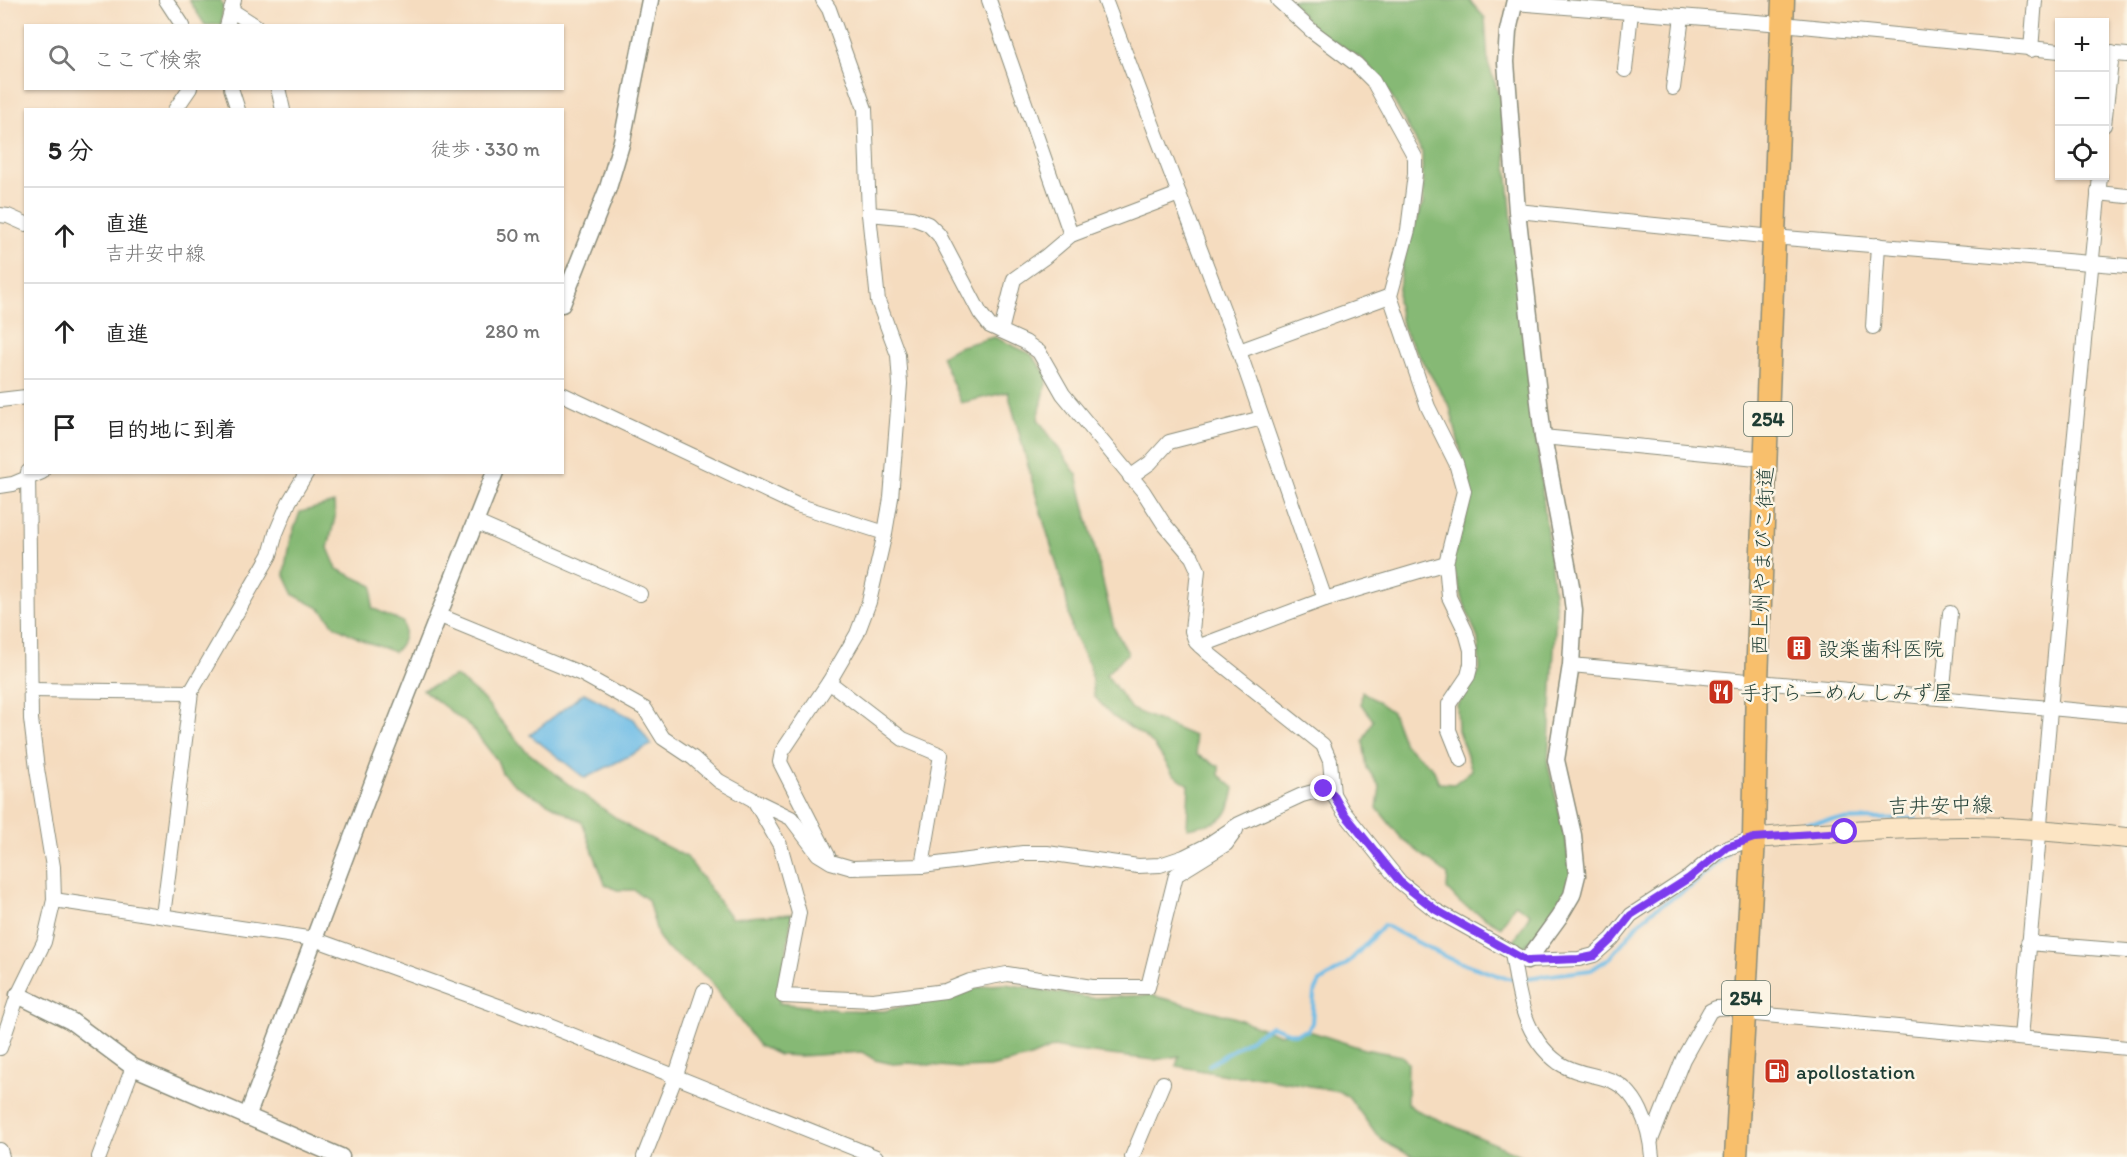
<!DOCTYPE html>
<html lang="ja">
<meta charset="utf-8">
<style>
body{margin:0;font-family:Itim,"Klee One",sans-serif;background:#f6f6f6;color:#222}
.controls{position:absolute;right:18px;top:18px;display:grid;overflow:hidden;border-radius:0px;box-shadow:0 2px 4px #0004}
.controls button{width:54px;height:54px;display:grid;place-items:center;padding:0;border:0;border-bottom:2px solid #e0e0e0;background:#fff;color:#222;font:30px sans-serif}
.stop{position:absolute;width:18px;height:18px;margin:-14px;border:4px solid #7c3aed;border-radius:50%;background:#fff}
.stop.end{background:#7c3aed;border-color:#fff;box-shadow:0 2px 6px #0008}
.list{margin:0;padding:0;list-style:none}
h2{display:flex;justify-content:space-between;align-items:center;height:78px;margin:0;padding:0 24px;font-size:26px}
h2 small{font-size:20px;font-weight:400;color:#767676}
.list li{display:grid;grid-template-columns:39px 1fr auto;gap:18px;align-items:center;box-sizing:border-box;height:96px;padding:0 24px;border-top:2px solid #e0e0e0}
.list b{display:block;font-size:22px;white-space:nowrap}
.list p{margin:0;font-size:20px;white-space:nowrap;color:#767676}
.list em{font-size:20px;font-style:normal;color:#767676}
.icon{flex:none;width:33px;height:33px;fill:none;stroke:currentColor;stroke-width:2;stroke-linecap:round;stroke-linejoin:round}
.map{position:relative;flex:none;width:2127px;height:1157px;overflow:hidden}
.search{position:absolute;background:#fff;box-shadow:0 2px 4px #0004;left:24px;top:24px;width:540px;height:66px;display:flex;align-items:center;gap:15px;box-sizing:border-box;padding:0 21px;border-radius:0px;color:#767676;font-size:22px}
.panel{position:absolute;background:#fff;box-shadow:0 2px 4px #0004;left:24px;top:108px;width:540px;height:366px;border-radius:0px}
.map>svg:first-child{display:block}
.forest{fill:#86b974;stroke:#527b54;stroke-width:1.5}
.water{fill:#6cbce7;stroke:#467c8e;stroke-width:1.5}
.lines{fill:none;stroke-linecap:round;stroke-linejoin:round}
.stream{stroke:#6cbce7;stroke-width:4}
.minor-casing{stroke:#8a8c7a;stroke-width:16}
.tertiary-casing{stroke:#8a8c7a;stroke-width:19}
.secondary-casing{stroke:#8a8c7a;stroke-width:22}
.trunk-casing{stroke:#8a8c7a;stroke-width:25}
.minor{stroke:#fff;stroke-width:14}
.tertiary{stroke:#fff;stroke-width:16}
.secondary{stroke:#fce5c4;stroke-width:20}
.trunk{stroke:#f8bf6c;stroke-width:22}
.route{stroke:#7c3aed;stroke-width:8}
.labels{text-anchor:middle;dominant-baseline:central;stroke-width:5;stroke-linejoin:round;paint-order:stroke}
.shield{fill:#fcf5e5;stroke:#617469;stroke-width:1.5}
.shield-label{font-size:20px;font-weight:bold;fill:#1f3d34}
.street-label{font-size:21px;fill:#1f3d34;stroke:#fcf5e5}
.poi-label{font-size:21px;fill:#1f3d34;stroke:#fcf5e5;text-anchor:start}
</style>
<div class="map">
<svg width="2127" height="1157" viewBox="0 0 2127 1157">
<rect width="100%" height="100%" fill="#fcf5e5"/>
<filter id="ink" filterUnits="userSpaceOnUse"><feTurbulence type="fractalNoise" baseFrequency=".0167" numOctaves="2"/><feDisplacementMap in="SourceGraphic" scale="12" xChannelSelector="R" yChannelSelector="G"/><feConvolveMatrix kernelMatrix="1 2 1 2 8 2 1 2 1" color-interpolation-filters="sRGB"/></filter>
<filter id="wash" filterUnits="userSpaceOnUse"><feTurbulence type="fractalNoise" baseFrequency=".008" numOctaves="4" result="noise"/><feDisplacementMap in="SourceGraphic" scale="24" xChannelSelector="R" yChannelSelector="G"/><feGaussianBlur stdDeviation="1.35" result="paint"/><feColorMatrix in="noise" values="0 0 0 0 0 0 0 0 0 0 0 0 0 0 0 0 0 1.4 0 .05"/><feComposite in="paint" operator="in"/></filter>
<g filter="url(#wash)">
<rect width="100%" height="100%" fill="#f5dcbf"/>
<g class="forest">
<path d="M189,0H221L223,7L221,25H205Z"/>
<path d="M1290,0H1469L1485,18L1488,63L1501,100L1513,233L1556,611L1548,765L1566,838L1571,875L1565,899L1545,925L1519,952L1513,943L1530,914L1515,904L1501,927L1460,903L1447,889L1448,875L1402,839L1377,808L1380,787L1367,768L1363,741L1373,720L1361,704L1362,691L1392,712L1404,744L1433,768L1439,783L1454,784L1472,770L1458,730L1457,705L1480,670L1478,639L1465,606L1451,561L1462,532L1470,490L1450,407L1403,329L1397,301L1404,255L1423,204L1422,152L1382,80L1361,58L1316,31Z"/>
<path d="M994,337L1031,354L1048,376L1038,419L1077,475L1114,628L1128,653L1106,674L1131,709L1194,736L1197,755L1219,766V775L1234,788C1228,823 1221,822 1187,828L1189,785L1173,774L1155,746L1142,735L1112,716L1094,696L1090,667L1072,631L1065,592L1037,499L1008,392L961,403L941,356L958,347Z"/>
<path d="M334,503L335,517L328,548L337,569L373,586L372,608L403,622C406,635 404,643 394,652L362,640L335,626L321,609L294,595L284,574L289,543L300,512Z"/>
<path d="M456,676L482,698L525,750L568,784L632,829L687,857L731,918L792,914L779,1003L839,1010L884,1011L990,985L1006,984L1091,998L1151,995L1233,1017L1277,1034L1309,1031L1364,1049L1402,1056L1408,1063L1407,1103L1414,1109L1525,1157H1416L1410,1155L1388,1144L1375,1133L1349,1097L1338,1091L1254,1076H1232L1176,1066L1179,1056L1154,1060L1076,1051L1054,1047L1028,1058L990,1067L960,1068L909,1063L893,1064L875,1060L862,1052L801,1056L779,1055L759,1046L708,978L666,948L658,936L648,900L634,890H617L605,884L582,822L515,785L502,773L497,760L471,727L423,690Z"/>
</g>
<path class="water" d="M584,693L634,719L651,745L585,778L530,735Z"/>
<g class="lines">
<g class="stream">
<path d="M1803,823L1832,820L1916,818"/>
<path d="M1209,1065L1271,1026L1294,1034L1308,1030L1312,1023L1314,994L1320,982L1347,964L1384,925L1448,958L1505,978H1527L1591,970L1611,957L1637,925L1653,910L1692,886L1727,854"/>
</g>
</g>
</g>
<g filter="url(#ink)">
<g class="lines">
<g class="minor-casing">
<g id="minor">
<path d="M166,0L183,26"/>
<path d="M823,0L829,9L865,109L869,214L878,301L898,355L900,384L891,498L885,533L869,602L857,634L829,682L782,752L780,762L828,856"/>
<path d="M989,0L1071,235"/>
<path d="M1105,0L1239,351L1325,599"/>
<path d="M1278,0L1312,31L1356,64L1373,81L1415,157V174L1408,230L1390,296L1428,407L1456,463L1464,491L1446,563L1449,597L1466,632L1471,650V664L1468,676L1449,704V730L1461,760"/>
<path d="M1515,3L1782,24L2060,51"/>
<path d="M231,10L256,26"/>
<path d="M227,26L234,0"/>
<path d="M2031,50L2035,0"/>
<path d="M2104,53L2127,55"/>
<path d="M1625,70L1631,12"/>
<path d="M231,88L238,110"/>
<path d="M278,88L283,110"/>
<path d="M1673,88L1682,16"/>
<path d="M175,110L190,88"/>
<path d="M2104,125L2112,53"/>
<path d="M2098,193L2127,196"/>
<path d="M1517,211L1773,237L2127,266"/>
<path d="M869,214L912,218L928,224L939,235L980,313L990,326L1025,342L1039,352L1063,394L1143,491L1164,524L1192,557L1198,570L1192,631L1196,642L1209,654L1323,745L1330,761L1333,794"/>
<path d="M0,215L8,216L26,224"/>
<path d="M1873,327L1878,245"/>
<path d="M1001,331L1014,279L1045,257L1071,235L1179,194"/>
<path d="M1239,351L1390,296"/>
<path d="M562,394L797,505L885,533"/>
<path d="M0,400L26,397"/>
<path d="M1543,437L1767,459"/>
<path d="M1130,477L1150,463L1169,442L1262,418"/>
<path d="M0,486L13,484L42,472"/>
<path d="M475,522L640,594"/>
<path d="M438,615L582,674L645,709L663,738L693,758L719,781L754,800L780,845L799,913L783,996L873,1000L945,991L970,981L1007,974L1092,987H1148L1176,875L1226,844L1236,830"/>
<path d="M1200,646L1325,599L1446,563"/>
<path d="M1571,665L2127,715"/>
<path d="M829,682L903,739L941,755L922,866"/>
<path d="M31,690L191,692"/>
<path d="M1942,698L1950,613"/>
<path d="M754,800L791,818L818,854L831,862L852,868L922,866L1023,853H1047L1138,866L1160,865L1184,857L1206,846L1239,824L1302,795L1324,789L1333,794L1343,811L1400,882L1435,910L1527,961L1579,959L1594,955L1612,939L1631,915L1689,877L1720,851L1754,838"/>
<path d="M54,900L314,939L507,1009L876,1157"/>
<path d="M163,916L191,692L270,555L276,533L289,502L307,472"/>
<path d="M2028,943L2127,951"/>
<path d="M1512,952C1518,993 1523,1037 1559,1063C1574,1073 1591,1074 1607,1079C1638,1088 1650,1128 1652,1157"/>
<path d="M1745,1013L2127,1048"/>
<path d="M2021,1038L2070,485L2100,176"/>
<path d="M0,1048L18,995L44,942L54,900L53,867L37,769L31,719L28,472"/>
<path d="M1651,1140L1683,1059L1710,1011L1716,1008L1745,1007"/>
<path d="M0,1150L2,1157"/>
<path d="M99,1157L133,1067"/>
<path d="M644,1157L675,1078L704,991"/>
<path d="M1132,1157L1163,1083"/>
</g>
</g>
<g class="tertiary-casing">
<g id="tertiary">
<path d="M1515,0L1508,31L1506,62L1517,211L1543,437L1571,586L1574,611L1571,665L1556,760L1573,835L1577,875L1572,895L1559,917L1527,961"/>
<path d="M562,304L608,188L622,141L650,0"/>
<path d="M18,995L71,1021L133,1067L341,1157"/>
<path d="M247,1117L381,761L495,472"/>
</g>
</g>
<g class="secondary-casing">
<path id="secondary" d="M1754,838C1828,833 1902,826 1975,827C2026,828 2076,833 2127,838"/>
</g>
<g class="trunk-casing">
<path id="trunk" d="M1736,1157L1754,838L1757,681L1783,0"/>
</g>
<use href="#minor" class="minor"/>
<use href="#tertiary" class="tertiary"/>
<use href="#secondary" class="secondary"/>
<use href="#trunk" class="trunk"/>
</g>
</g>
<g class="lines" filter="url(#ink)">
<path class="route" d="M1324,789L1333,794L1343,812L1400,882L1436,910L1527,961L1579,959L1594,956L1612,939L1631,915L1689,878L1727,847L1754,838L1845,832"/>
</g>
<defs>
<g id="building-square" transform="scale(1.35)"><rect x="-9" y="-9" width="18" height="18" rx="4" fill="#c8321e" stroke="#fcf5e5"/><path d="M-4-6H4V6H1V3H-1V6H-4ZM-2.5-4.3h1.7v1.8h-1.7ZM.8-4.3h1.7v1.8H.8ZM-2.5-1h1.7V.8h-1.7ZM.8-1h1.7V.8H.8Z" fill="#fff"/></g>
<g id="restaurant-square" transform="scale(1.35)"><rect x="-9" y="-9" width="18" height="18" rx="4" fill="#c8321e" stroke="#fcf5e5"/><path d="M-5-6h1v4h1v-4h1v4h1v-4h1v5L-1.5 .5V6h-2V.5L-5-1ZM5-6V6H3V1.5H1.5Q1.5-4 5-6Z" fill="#fff"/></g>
<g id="fuel-square" transform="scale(1.35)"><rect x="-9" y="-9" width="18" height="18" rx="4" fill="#c8321e" stroke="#fcf5e5"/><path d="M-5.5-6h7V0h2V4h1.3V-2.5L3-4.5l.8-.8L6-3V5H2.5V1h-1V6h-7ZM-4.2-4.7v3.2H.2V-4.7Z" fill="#fff"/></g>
</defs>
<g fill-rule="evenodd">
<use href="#building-square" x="1799" y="648"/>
<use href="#restaurant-square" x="1721" y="692"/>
<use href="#fuel-square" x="1777" y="1071"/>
</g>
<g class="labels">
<g class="shield">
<rect x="1744" y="402" width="48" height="34" rx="4.5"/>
<rect x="1722" y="981" width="48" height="34" rx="4.5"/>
</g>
<g class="shield-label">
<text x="1768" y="419">254</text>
<text x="1746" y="998">254</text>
</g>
<g class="street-label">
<text transform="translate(1762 561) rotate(-88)">西上州やまびこ街道</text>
<text transform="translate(1940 805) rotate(-1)">吉井安中線</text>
</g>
<g class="poi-label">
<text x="1818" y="648">設楽歯科医院</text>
<text x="1740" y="692">手打らーめん しみず屋</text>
<text x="1796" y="1071">apollostation</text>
</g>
</g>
</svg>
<div class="controls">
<button>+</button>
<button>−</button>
<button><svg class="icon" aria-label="locate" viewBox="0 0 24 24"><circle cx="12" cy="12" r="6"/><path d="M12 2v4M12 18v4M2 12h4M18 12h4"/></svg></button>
</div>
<div class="stop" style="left:1845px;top:832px"></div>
<div class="stop end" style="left:1324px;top:789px"></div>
<div class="search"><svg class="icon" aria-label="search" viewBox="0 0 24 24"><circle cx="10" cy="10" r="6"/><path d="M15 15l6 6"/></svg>ここで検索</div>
<section class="panel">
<h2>5 分<small>徒歩 · 330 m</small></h2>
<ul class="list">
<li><svg class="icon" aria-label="ahead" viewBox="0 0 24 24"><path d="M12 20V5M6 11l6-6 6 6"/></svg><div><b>直進</b><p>吉井安中線</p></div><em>50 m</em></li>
<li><svg class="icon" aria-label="ahead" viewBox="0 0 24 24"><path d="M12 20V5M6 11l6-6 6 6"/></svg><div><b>直進</b></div><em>280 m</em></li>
<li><svg class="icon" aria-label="arrive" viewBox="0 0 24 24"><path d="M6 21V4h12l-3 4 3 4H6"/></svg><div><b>目的地に到着</b></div></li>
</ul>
</section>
</div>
